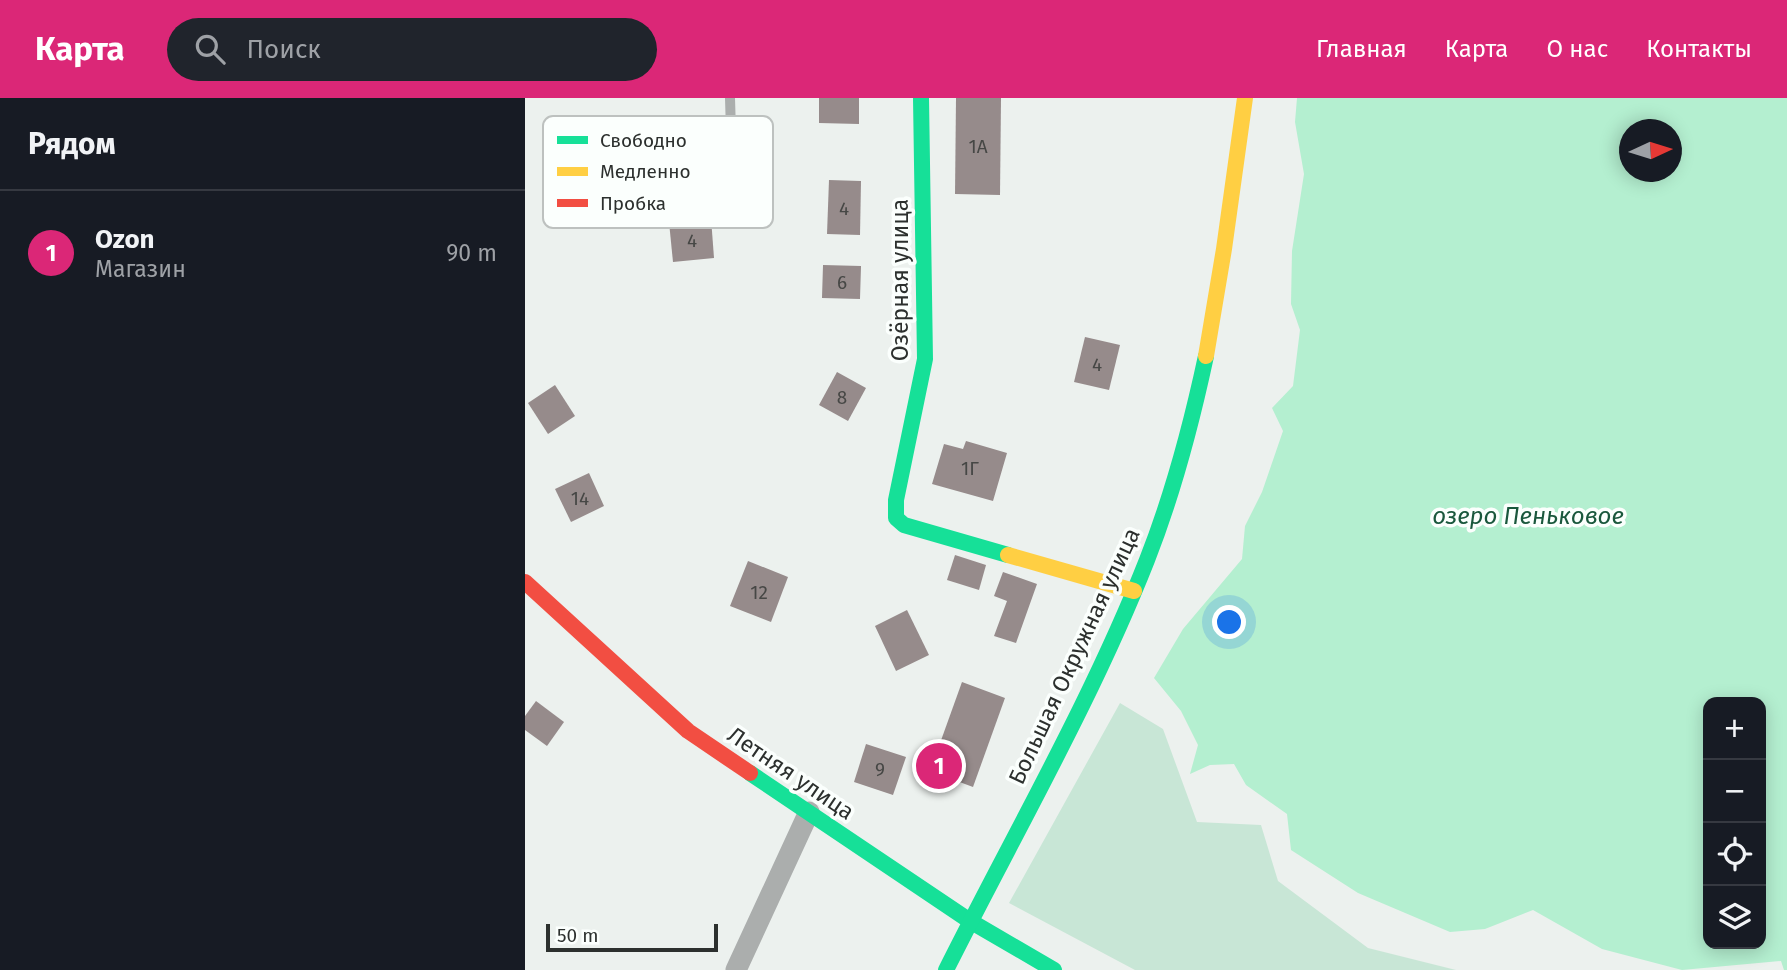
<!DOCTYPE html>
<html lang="ru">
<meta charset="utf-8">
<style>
body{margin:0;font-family:"Fira Sans",sans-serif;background:#20242c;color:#f1f3f6}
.controls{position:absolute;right:21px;bottom:21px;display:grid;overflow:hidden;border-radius:14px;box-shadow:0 4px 18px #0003}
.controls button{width:63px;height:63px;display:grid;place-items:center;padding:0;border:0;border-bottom:2px solid #363941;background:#171b24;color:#f1f3f6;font:35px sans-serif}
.compass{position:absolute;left:1094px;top:21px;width:63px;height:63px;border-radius:50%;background:#171b24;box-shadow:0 4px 18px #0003;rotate:86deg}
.scale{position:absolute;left:21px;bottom:18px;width:172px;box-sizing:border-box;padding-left:7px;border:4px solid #2c302e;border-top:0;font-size:19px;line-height:24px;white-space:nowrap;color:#2c302e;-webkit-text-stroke:5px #fbfffd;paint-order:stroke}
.you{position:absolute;left:705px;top:525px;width:24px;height:24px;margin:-18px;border:5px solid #fff;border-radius:50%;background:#1a73e8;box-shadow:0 0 0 10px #1a73e833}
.badge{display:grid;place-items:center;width:46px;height:46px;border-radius:50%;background:#db2777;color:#fff;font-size:23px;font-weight:700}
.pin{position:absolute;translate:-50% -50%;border:4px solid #fff;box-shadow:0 2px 7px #0006}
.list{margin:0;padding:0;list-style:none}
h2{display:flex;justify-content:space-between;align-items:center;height:91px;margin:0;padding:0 28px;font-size:30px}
h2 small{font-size:23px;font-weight:400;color:#9ea1a6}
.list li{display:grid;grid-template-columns:46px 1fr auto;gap:21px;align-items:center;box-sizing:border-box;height:126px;padding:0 28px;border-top:2px solid #363941}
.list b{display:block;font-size:26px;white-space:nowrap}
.list p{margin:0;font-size:23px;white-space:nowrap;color:#9ea1a6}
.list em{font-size:23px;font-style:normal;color:#9ea1a6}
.icon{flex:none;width:38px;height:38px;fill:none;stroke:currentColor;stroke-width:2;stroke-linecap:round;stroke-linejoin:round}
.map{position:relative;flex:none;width:1262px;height:872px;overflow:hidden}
header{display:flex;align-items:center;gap:42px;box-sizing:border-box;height:98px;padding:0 35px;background:#db2777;color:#fff}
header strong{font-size:33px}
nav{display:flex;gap:38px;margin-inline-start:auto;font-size:24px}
.search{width:490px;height:63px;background:#20242c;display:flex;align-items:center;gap:18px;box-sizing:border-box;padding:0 24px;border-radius:38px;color:#9ea1a6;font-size:26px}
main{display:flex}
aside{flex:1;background:#171b24}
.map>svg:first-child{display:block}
.green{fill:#c8e6d6}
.water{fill:#b4efd0;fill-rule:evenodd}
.building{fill:#968b8b}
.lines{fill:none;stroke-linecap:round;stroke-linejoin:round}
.lane{stroke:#abaead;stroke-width:10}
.street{stroke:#abaead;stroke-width:21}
.fast{stroke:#16e098;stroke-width:16}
.slow{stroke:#ffcf43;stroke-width:16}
.jam{stroke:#f24e42;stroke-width:16}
.labels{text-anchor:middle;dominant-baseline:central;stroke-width:7;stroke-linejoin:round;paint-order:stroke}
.number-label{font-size:19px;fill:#464745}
.street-label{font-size:23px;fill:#2c302e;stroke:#fbfffd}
.water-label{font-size:24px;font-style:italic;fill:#1a583d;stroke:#fbfffd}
.key{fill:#fbfffd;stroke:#bdc1bf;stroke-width:2}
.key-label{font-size:19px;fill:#2c302e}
</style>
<header>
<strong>Карта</strong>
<div class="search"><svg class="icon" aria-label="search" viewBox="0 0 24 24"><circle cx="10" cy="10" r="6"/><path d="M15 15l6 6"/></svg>Поиск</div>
<nav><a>Главная</a><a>Карта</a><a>О нас</a><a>Контакты</a></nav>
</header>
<main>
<aside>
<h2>Рядом<small></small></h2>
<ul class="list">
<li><span class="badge">1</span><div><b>Ozon</b><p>Магазин</p></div><em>90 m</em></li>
</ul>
</aside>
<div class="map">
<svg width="1262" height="872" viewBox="0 0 1262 872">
<rect width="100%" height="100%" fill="#ecf1ee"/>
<path class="green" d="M595,605L638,631L672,724L736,727L753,783L843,850L931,872H610L484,805Z"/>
<path class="water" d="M772,0H1262V872H1259L1256,863L1157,872L1077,851L1008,812L960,831L925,834L833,795L766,752L762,716L721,687L709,666L685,667L665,676L673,647L656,613L629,580L658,531L717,461L720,428L737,394L758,333L747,310L768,288L775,232L766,206L767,153L779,76L770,24ZM1104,32H1146V74H1104ZM1183,604H1236V846H1183Z"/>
<g class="building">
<path d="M294,0H334V26L294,25Z"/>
<path d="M431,0H476L475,97L430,96Z"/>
<path d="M304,82L336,83L335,137L302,136Z"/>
<path d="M186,120L189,160L148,164L144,124Z"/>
<path d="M298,167L336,168L335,201L297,200Z"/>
<path d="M560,239L595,247L584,292L549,284Z"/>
<path d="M312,274L341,290L323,323L294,307Z"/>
<path d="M30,287L50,318L23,336L3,305Z"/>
<path d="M441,343L482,355L468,403L407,386L419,346L438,351Z"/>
<path d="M64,375L79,408L46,424L30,391Z"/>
<path d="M430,457L461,467L454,492L422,482Z"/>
<path d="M223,463L263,479L246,524L205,508Z"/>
<path d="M478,474L512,486L491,545L469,538L482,503L469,498Z"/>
<path d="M382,512L404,557L371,573L350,528Z"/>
<path d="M437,584L480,600L448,689L405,673Z"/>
<path d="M11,603L39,624L22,648L0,632V618Z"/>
<path d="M341,646L381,659L368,697L329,684Z"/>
</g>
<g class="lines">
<path class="lane" d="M205,0L207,66"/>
<path class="street" d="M211,872L284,714"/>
<g class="fast">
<path d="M396,0L400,261L371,402V420L379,427L483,457"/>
<path d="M225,675L445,823L529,872"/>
<path d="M421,872C489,736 566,604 622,462C648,396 666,328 681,258"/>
</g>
<g class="slow">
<path d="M681,258L699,151L720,0"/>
<path d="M483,457L609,493"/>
</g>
<path class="jam" d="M0,484L163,633L225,675"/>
</g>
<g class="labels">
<g class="number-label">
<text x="453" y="48">1А</text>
<text x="319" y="110">4</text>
<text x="167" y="142">4</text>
<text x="317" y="184">6</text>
<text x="572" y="266">4</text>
<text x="317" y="299">8</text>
<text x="445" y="370">1Г</text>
<text x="55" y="400">14</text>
<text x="234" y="494">12</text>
<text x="355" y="671">9</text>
</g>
<g class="street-label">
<text transform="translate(375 182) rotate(-90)">Озёрная улица</text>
<text transform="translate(549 558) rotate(-65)">Большая Окружная улица</text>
<text transform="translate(266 675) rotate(34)">Летняя улица</text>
</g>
<g class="water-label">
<text x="1003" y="418">озеро Пеньковое</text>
</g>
</g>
<rect x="18" y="18" width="230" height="112" rx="10" class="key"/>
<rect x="32" y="38" width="31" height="8" fill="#16e098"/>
<rect x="32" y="69" width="31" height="9" fill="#ffcf43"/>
<rect x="32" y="101" width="31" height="8" fill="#f24e42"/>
<g class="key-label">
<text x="75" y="49">Свободно</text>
<text x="75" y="80">Медленно</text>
<text x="75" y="112">Пробка</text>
</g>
</svg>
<div class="controls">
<button>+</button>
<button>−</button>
<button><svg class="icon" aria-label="locate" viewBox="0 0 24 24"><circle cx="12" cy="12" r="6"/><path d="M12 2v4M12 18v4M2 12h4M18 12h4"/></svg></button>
<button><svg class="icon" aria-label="layers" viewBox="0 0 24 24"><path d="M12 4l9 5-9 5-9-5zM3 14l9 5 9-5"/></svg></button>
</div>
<svg class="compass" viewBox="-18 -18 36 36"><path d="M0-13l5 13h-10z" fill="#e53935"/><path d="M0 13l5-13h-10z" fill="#9ea1a6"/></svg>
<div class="scale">50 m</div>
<div class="you"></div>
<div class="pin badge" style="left:414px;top:668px">1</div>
</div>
</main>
